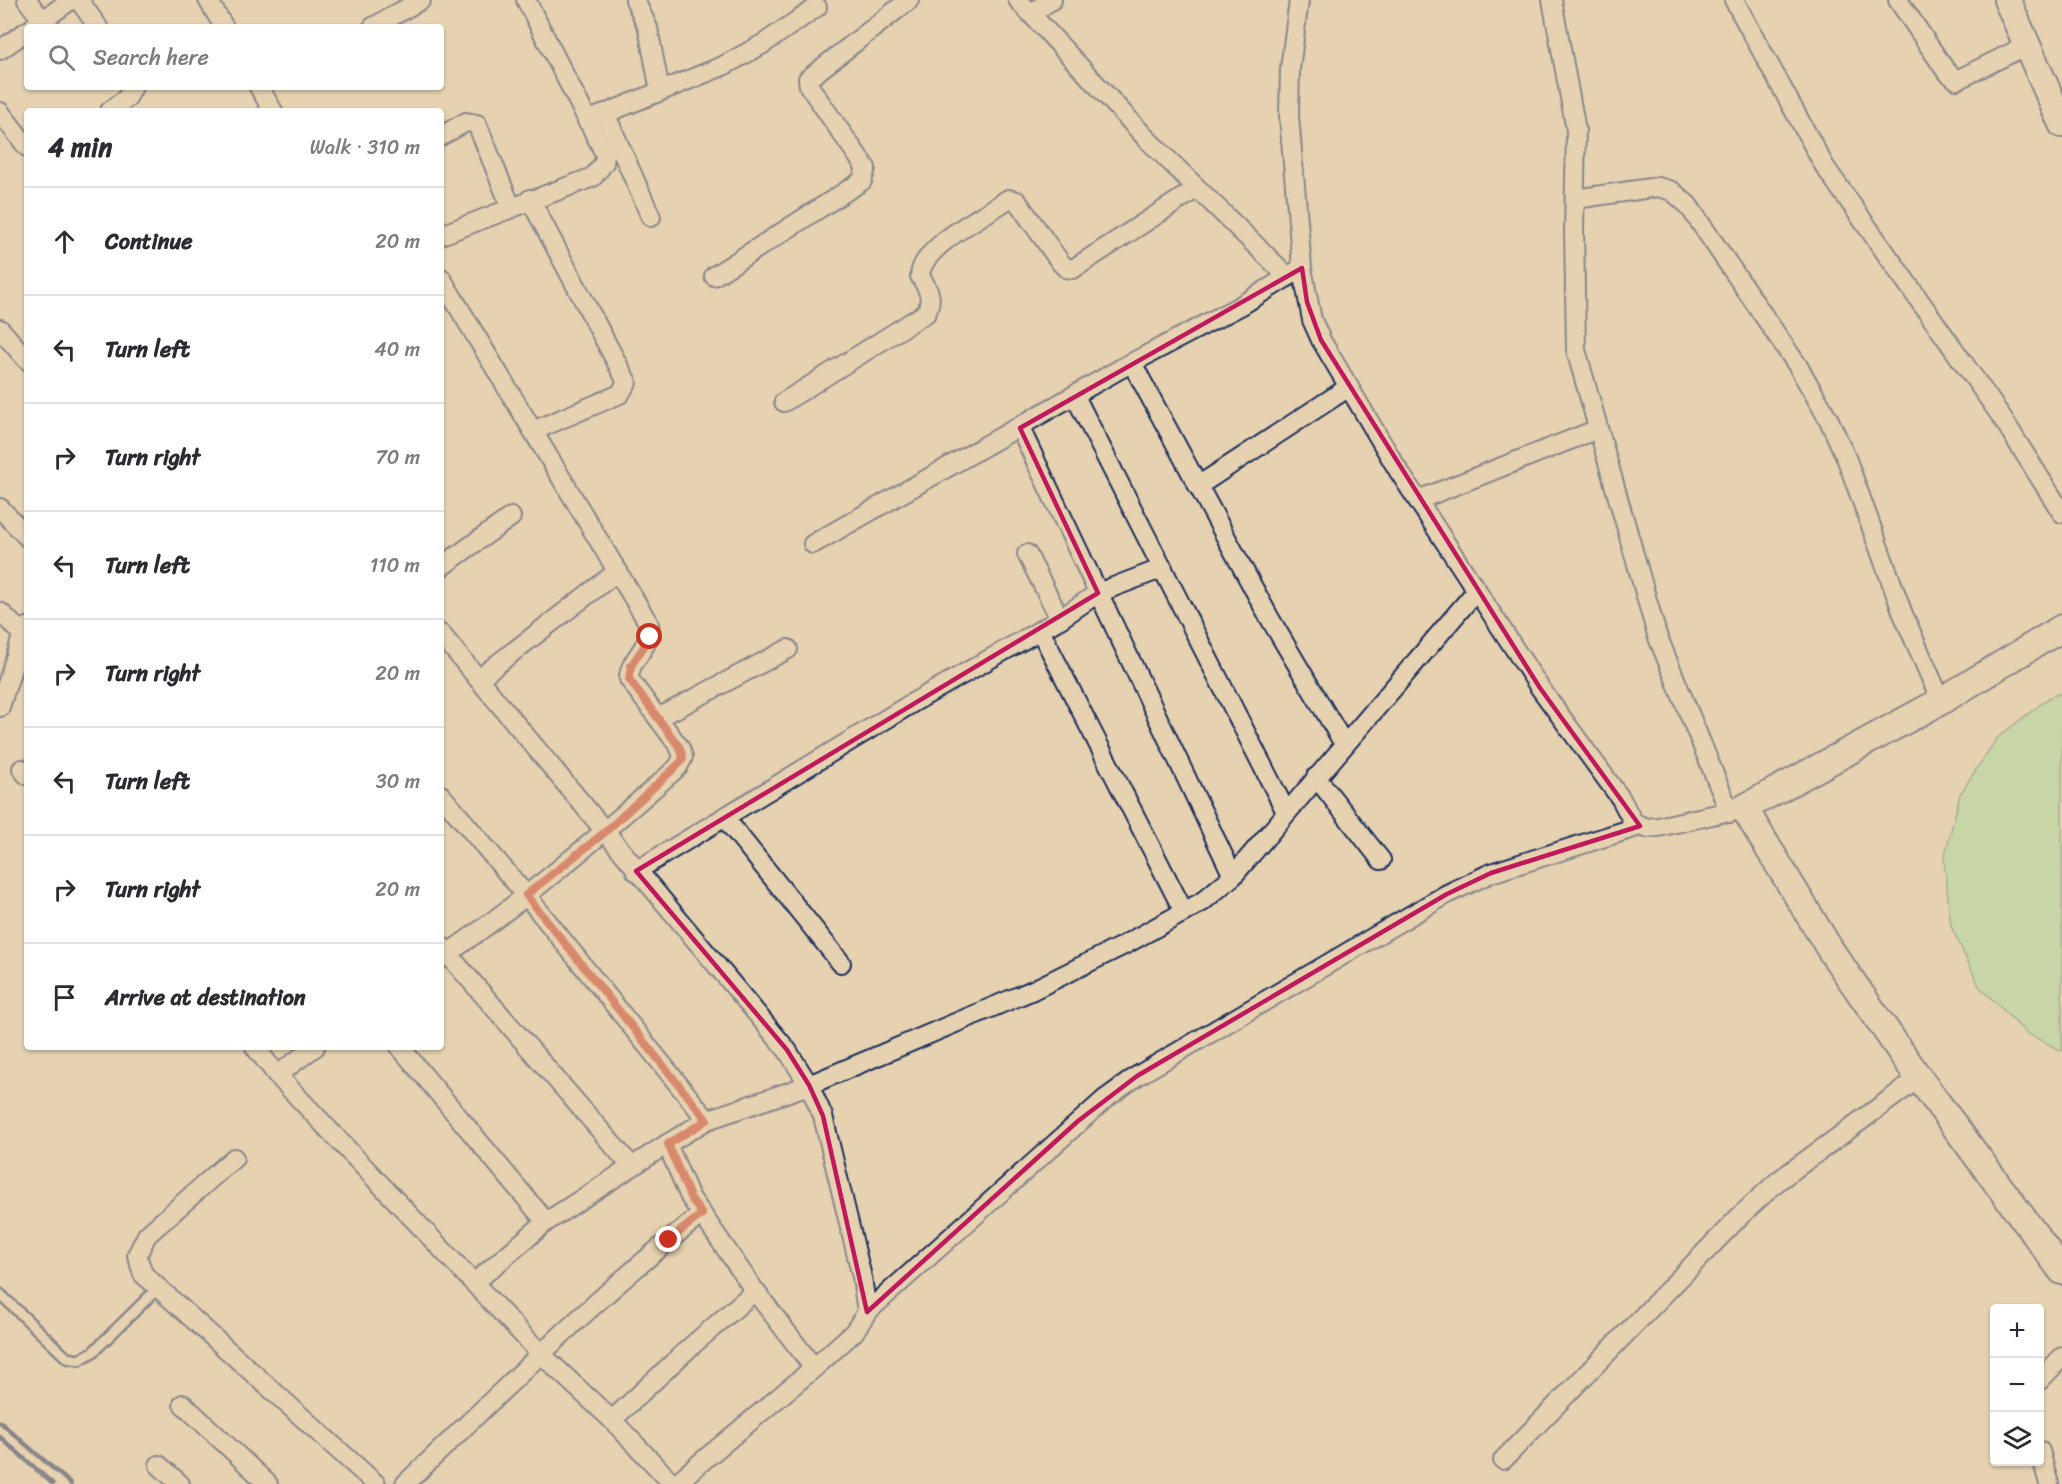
<!DOCTYPE html>
<meta charset="utf-8">
<style>
body{margin:0;font-family:Sriracha,sans-serif;background:#f2f2f3;color:#2b2b33}
.controls{position:absolute;right:18px;bottom:18px;display:grid;overflow:hidden;border-radius:6px;box-shadow:0 2px 4px #0004}
.controls button{width:54px;height:54px;display:grid;place-items:center;padding:0;border:0;border-bottom:2px solid #e1e1e2;background:#fff;color:#2b2b33;font:30px sans-serif}
.stop{position:absolute;width:18px;height:18px;margin:-14px;border:4px solid #c8321e;border-radius:50%;background:#fff}
.stop.end{background:#c8321e;border-color:#fff;box-shadow:0 2px 6px #0008}
.list{margin:0;padding:0;list-style:none}
h2{display:flex;justify-content:space-between;align-items:center;height:78px;margin:0;padding:0 24px;font-size:26px}
h2 small{font-size:20px;font-weight:400;color:#7c7c81}
.list li{display:grid;grid-template-columns:39px 1fr auto;gap:18px;align-items:center;box-sizing:border-box;height:108px;padding:0 24px;border-top:2px solid #e1e1e2}
.list b{display:block;font-size:22px;white-space:nowrap}
.list em{font-size:20px;font-style:normal;color:#7c7c81}
.icon{flex:none;width:33px;height:33px;fill:none;stroke:currentColor;stroke-width:2;stroke-linecap:round;stroke-linejoin:round}
.map{position:relative;flex:none;width:2062px;height:1484px;overflow:hidden}
.search{position:absolute;background:#fff;box-shadow:0 2px 4px #0004;left:24px;top:24px;width:420px;height:66px;display:flex;align-items:center;gap:15px;box-sizing:border-box;padding:0 21px;border-radius:6px;color:#7c7c81;font-size:22px}
.panel{position:absolute;background:#fff;box-shadow:0 2px 4px #0004;left:24px;top:108px;width:420px;height:942px;border-radius:6px}
.map>svg:first-child{display:block}
.green{fill:#a4d99c;stroke:#60847d;stroke-width:1.5}
.lines{fill:none;stroke-linecap:round;stroke-linejoin:round}
.lane-casing{stroke:#1b2f5e;stroke-width:14}
.street-casing{stroke:#1b2f5e;stroke-width:22}
.secondary-casing{stroke:#1b2f5e;stroke-width:30}
.lane{stroke:#e6d2b0;stroke-width:9}
.street{stroke:#e6d2b0;stroke-width:18}
.secondary{stroke:#e6d2b0;stroke-width:26}
.rail{stroke:#1b2f5e;stroke-width:4.5}
.route{stroke:#c8321e;stroke-width:8}
.marked{fill:none;stroke:#c2185b;stroke-width:4.5;stroke-linejoin:round}
</style>
<div class="map">
<svg width="2062" height="1484" viewBox="0 0 2062 1484">
<rect width="100%" height="100%" fill="#e6d2b0"/>
<filter id="ink" filterUnits="userSpaceOnUse"><feTurbulence type="fractalNoise" baseFrequency=".0167" numOctaves="2"/><feDisplacementMap in="SourceGraphic" scale="12" xChannelSelector="R" yChannelSelector="G"/><feConvolveMatrix kernelMatrix="1 2 1 2 8 2 1 2 1" color-interpolation-filters="sRGB"/></filter>
<g filter="url(#ink)">
<path class="green" d="M2062,693V1051L2026,1033L1979,986L1951,926L1944,859L1960,794L1997,738L2050,697Z"/>
<g class="lines">
<g class="lane-casing">
<path id="lane" d="M0,1294L67,1358L79,1360L93,1352L158,1288"/>
</g>
<g class="street-casing">
<g id="street">
<path d="M27,0L42,20"/>
<path d="M79,0L98,27"/>
<path d="M208,0L224,27"/>
<path d="M635,0L648,28L660,91"/>
<path d="M1018,0L1147,139L1288,277"/>
<path d="M1299,0L1290,69L1289,116L1302,268L1312,320L1321,340L1398,470L1540,688L1621,799L1633,822L1646,828L1658,827L1744,808"/>
<path d="M1552,0L1576,130L1574,229L1576,350L1657,635L1730,813"/>
<path d="M1734,0L1825,167L2001,416L2062,513"/>
<path d="M1898,0L1946,71L1957,80L2027,45"/>
<path d="M1031,13L1052,0"/>
<path d="M33,27L71,0"/>
<path d="M373,27L421,0"/>
<path d="M0,50L27,31"/>
<path d="M259,87L273,111"/>
<path d="M110,111L127,98L133,87"/>
<path d="M0,112L27,147"/>
<path d="M605,113L651,217"/>
<path d="M587,121L723,66L763,44L817,7"/>
<path d="M441,136L466,122L477,124L511,207"/>
<path d="M530,199L627,382L620,394L533,431"/>
<path d="M1575,199L1658,187L1672,191L1688,205L1798,366L1829,420L1847,460L1903,614L1941,701"/>
<path d="M441,235L593,177L604,163L605,154L526,0"/>
<path d="M714,276L862,181L866,168L809,86L808,79L909,0"/>
<path d="M441,278L649,624C655,645 628,658 629,679L680,748L683,757L678,767C602,834 525,901 441,958"/>
<path d="M0,329L27,360"/>
<path d="M1132,363L1269,617L1344,744"/>
<path d="M1075,396L1286,812"/>
<path d="M784,402L926,313C934,298 928,289 920,276C921,246 985,216 1008,199L1017,201L1060,262L1066,268L1073,269L1196,189"/>
<path d="M1020,428L1233,876"/>
<path d="M1198,486L1349,387"/>
<path d="M1418,500L1598,429"/>
<path d="M0,508L27,537"/>
<path d="M813,544L1120,369L1240,306L1302,268"/>
<path d="M1027,554L1060,619"/>
<path d="M441,567L511,517"/>
<path d="M0,612L27,638"/>
<path d="M1040,630L1184,912"/>
<path d="M441,634L787,1050L809,1085L823,1116L862,1277L867,1312L854,1332L814,1368L675,1484"/>
<path d="M478,679L618,571"/>
<path d="M0,707L23,633L27,627"/>
<path d="M658,718L788,649"/>
<path d="M22,769L27,775"/>
<path d="M1316,777L1381,860"/>
<path d="M441,795L526,895L707,1120"/>
<path d="M724,817L841,963"/>
<path d="M636,871L914,702L1060,619L1098,593L1163,568"/>
<path d="M441,946L632,1167"/>
<path d="M255,1047L277,1075L541,1354L612,1420L673,1484"/>
<path d="M400,1047L546,1222"/>
<path d="M277,1075L315,1047"/>
<path d="M667,1144L707,1120L809,1085L1033,990L1124,945L1202,902L1233,876L1477,590"/>
<path d="M234,1158L147,1235L137,1255L143,1274L376,1484"/>
<path d="M475,1282L546,1222L667,1144L690,1197L755,1291L814,1368"/>
<path d="M867,1312L1105,1099L1137,1076L1447,894L1491,873L1640,826"/>
<path d="M2040,1380L2062,1357"/>
<path d="M183,1404L268,1484"/>
<path d="M612,1420L688,1349L755,1291"/>
<path d="M2040,1451L2049,1484"/>
<path d="M1503,1460L1741,1215L1778,1181L1919,1078"/>
<path d="M159,1465L180,1484"/>
<path d="M405,1484C502,1392 596,1296 702,1214"/>
</g>
</g>
<g class="secondary-casing">
<g id="secondary">
<path d="M2007,0L2062,124"/>
<path d="M2062,628L1941,701L1744,808L1831,951L1919,1078L2062,1271"/>
</g>
</g>
<use href="#lane" class="lane"/>
<use href="#street" class="street"/>
<use href="#secondary" class="secondary"/>
<g class="rail">
<path d="M0,1422L71,1484"/>
<path d="M0,1437L53,1484"/>
</g>
</g>
</g>
<g class="lines" filter="url(#ink)">
<path class="route" d="M650,637L631,666L629,679L680,748L683,757L681,762L604,833L526,895L707,1120L668,1144L690,1197L702,1214L669,1240"/>
</g>
<path d="M0 0H2062V1484H0ZM1302,268L1307,302L1321,340L1540,688L1640,826L1491,873L1447,894L1137,1076L1078,1121L867,1312L823,1116L809,1085L787,1050L636,871L1098,593L1020,428Z" fill="#e6d2b0" fill-opacity=".55" fill-rule="evenodd"/>
<path class="marked" d="M1302,268L1307,302L1321,340L1540,688L1640,826L1491,873L1447,894L1137,1076L1078,1121L867,1312L823,1116L809,1085L787,1050L636,871L1098,593L1020,428Z"/>
</svg>
<div class="controls">
<button>+</button>
<button>−</button>
<button><svg class="icon" aria-label="layers" viewBox="0 0 24 24"><path d="M12 4l9 5-9 5-9-5zM3 14l9 5 9-5"/></svg></button>
</div>
<div class="stop" style="left:650px;top:637px"></div>
<div class="stop end" style="left:669px;top:1240px"></div>
<div class="search"><svg class="icon" aria-label="search" viewBox="0 0 24 24"><circle cx="10" cy="10" r="6"/><path d="M15 15l6 6"/></svg>Search here</div>
<section class="panel">
<h2>4 min<small>Walk · 310 m</small></h2>
<ul class="list">
<li><svg class="icon" aria-label="ahead" viewBox="0 0 24 24"><path d="M12 20V5M6 11l6-6 6 6"/></svg><div><b>Continue</b></div><em>20 m</em></li>
<li><svg class="icon" aria-label="left" viewBox="0 0 24 24"><path d="M17 20v-9H6M10 6l-5 5 5 5"/></svg><div><b>Turn left</b></div><em>40 m</em></li>
<li><svg class="icon" aria-label="right" viewBox="0 0 24 24"><path d="M7 20v-9h11M14 6l5 5-5 5"/></svg><div><b>Turn right</b></div><em>70 m</em></li>
<li><svg class="icon" aria-label="left" viewBox="0 0 24 24"><path d="M17 20v-9H6M10 6l-5 5 5 5"/></svg><div><b>Turn left</b></div><em>110 m</em></li>
<li><svg class="icon" aria-label="right" viewBox="0 0 24 24"><path d="M7 20v-9h11M14 6l5 5-5 5"/></svg><div><b>Turn right</b></div><em>20 m</em></li>
<li><svg class="icon" aria-label="left" viewBox="0 0 24 24"><path d="M17 20v-9H6M10 6l-5 5 5 5"/></svg><div><b>Turn left</b></div><em>30 m</em></li>
<li><svg class="icon" aria-label="right" viewBox="0 0 24 24"><path d="M7 20v-9h11M14 6l5 5-5 5"/></svg><div><b>Turn right</b></div><em>20 m</em></li>
<li><svg class="icon" aria-label="arrive" viewBox="0 0 24 24"><path d="M6 21V4h12l-3 4 3 4H6"/></svg><div><b>Arrive at destination</b></div></li>
</ul>
</section>
</div>
